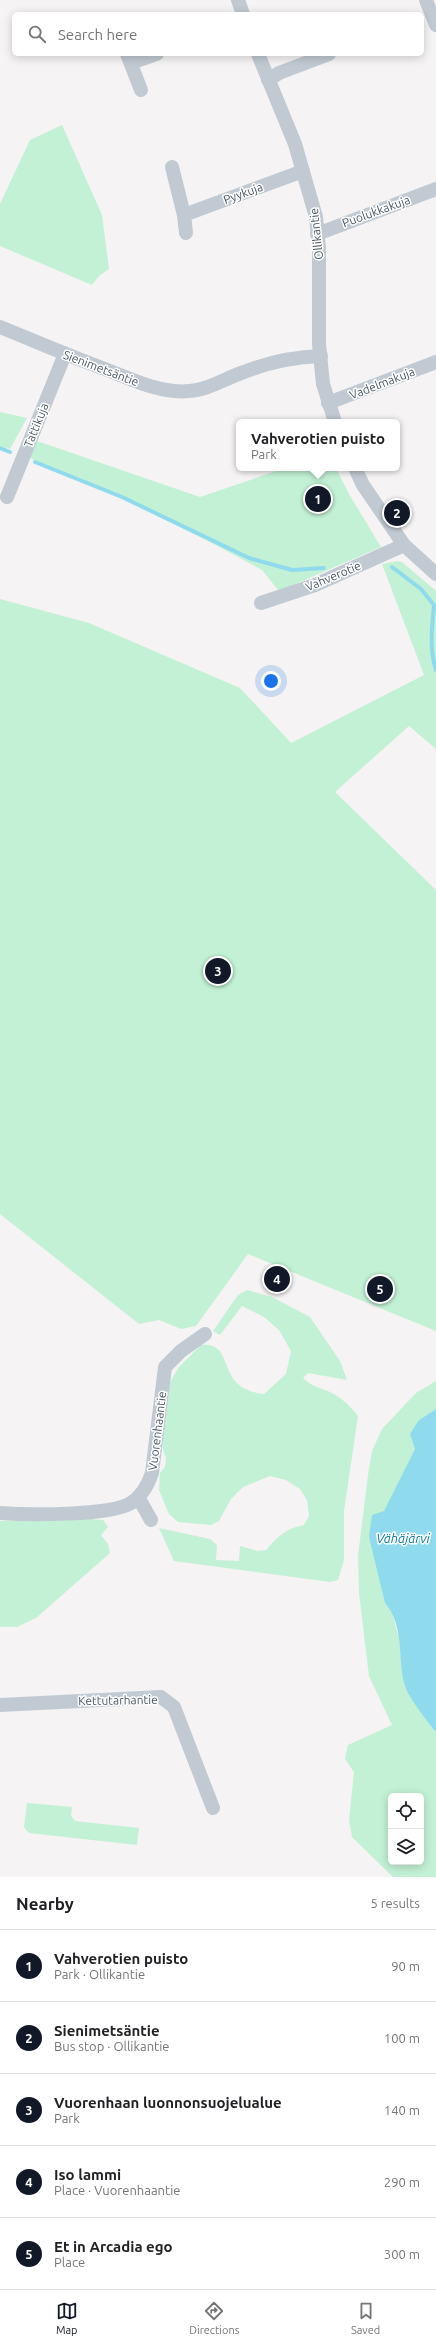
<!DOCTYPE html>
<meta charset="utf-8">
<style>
body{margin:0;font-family:Ubuntu,sans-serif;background:#f2f2f2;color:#202124}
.controls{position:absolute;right:12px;bottom:12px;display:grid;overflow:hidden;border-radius:6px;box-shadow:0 2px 10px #0003}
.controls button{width:36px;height:36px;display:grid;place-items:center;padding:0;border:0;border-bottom:1px solid #e0e0e0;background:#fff;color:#202124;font:20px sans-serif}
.you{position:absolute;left:271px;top:681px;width:14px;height:14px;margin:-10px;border:3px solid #fff;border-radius:50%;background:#1a73e8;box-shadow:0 0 0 6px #1a73e833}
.badge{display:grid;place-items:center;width:26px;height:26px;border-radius:50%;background:#111827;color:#fff;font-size:13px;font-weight:700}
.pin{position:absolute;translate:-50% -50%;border:2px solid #fff;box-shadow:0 1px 4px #0006}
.popup{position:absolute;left:236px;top:419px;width:164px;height:52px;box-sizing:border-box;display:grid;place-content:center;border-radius:6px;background:#fff;filter:drop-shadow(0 1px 3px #0005);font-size:13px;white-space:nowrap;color:#757577}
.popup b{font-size:15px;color:#202124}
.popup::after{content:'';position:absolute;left:50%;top:100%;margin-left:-8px;border:8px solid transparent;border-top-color:#fff}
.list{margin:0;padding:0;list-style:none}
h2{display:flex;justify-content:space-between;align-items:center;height:52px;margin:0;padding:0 16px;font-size:17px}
h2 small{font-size:13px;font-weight:400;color:#757577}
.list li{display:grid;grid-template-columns:26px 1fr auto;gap:12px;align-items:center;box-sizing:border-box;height:72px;padding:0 16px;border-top:1px solid #e0e0e0}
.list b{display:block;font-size:15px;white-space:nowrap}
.list p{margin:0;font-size:13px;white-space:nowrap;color:#757577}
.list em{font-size:13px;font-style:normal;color:#757577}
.icon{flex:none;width:22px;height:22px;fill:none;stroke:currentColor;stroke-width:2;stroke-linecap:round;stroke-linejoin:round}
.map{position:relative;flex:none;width:436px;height:1877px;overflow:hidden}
.search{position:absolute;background:#fff;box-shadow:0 2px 10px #0003;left:12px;right:12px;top:12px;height:44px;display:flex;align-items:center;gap:10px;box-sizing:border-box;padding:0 14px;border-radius:6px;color:#757577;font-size:15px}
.sheet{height:412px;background:#fff}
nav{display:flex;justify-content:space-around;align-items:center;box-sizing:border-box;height:56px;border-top:1px solid #e0e0e0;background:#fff;font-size:11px;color:#757577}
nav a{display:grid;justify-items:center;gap:2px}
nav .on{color:#111827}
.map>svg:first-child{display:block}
.green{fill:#c3f1d5;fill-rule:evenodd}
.water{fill:#90daee}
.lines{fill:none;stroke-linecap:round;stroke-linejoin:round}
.stream{stroke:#90daee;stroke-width:4}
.minor{stroke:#c1cad2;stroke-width:14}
.labels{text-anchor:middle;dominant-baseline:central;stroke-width:3;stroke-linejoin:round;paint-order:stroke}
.street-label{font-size:12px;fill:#4a5661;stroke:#fff}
.water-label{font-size:13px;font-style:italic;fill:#0c7c9b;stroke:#fff}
</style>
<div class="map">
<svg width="436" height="1877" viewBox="0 0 436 1877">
<rect width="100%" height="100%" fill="#f5f3f3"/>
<g class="green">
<path d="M62,125L102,215L109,269L99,276L92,285L0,246V204L30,140Z"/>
<path d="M0,412L27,418L10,449L0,446Z"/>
<path d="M37,441L200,497L285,468H336L349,494L381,547L279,591L262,570L206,540L93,484L30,458Z"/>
<path d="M397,561L402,562L436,591V749L409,726L335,792L436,890V1331L248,1254L196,1326L181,1329L159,1320L139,1324L0,1214V599L89,623L240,688L291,743L424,675L382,564Z"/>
<path d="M247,1290L272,1297L310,1317L340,1361L347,1380L308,1373L303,1378C311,1386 320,1388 330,1392C342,1398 350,1406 358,1416L344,1511V1560L338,1580L330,1582L174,1561L159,1528L210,1539L217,1545L216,1560L239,1561L240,1546L258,1551L266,1550C277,1537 286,1528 304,1525L309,1516L307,1500L300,1489L286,1480L270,1476L243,1487L231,1499L219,1521L211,1525L178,1522L169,1514L159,1490L160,1473L165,1467L166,1458L163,1450V1438L170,1382L179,1367L201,1345C229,1342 222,1371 238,1384C244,1390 255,1393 264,1394L286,1374L291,1351L279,1330L264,1317L242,1306L220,1335L213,1331L238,1295Z"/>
<path d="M436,1381V1409L419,1420L415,1449L384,1512L385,1603L392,1612L399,1639L405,1687L436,1732V1877H393L352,1837L349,1820L354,1772L345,1759L348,1745L392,1725L369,1676L359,1593L358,1556L368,1475L372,1451L382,1429L416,1393ZM391,1796H421V1862H391Z"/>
<path d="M80,1518L103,1520L108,1527L101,1535L108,1544L110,1553L36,1618L17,1627H0V1521Z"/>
<path d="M27,1803L72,1807L71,1816L75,1821L139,1828L137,1845L29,1833L24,1827Z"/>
</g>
<path class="water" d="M436,1409V1732C429,1724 407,1695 405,1686C397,1659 405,1626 385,1603L369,1537L372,1515L384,1511L415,1449L410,1434L419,1420Z"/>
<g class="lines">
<g class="stream">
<path d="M0,448L10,452"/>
<path d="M35,462L122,497L249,558L292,570L324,568"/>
<path d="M392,567L421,589L434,605C432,627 429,649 436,670"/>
</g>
<g class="minor">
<path d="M238,0L243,14"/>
<path d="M426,0L436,25"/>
<path d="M127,54L141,90"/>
<path d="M258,54L295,144L316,217L319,248V344L323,384L335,422"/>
<path d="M131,63L157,54"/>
<path d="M268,80L279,73L329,54"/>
<path d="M172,167L184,215L186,233"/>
<path d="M184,215L303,171"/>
<path d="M317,234L436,189"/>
<path d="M0,327C35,341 69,356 105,369C131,379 161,394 189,391C208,390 226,378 244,372C269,362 294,357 321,356"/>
<path d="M328,403L436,362"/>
<path d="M355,468L363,485L404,545L436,574"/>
<path d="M7,497L65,354"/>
<path d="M261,603L315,585L404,545"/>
<path d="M138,1497L151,1520"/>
<path d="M0,1513C27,1515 110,1516 131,1503C142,1496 148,1485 152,1473L165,1367L181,1351L205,1334"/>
<path d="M0,1705L161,1697L174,1707L213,1808"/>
</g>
</g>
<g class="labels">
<g class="street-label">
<text transform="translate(243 193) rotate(-20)">Pyykuja</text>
<text transform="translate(376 211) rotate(-20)">Puolukkakuja</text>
<text transform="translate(316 234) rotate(-96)">Ollikantie</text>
<text transform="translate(101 368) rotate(21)">Sienimetsäntie</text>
<text transform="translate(382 383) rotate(-21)">Vadelmakuja</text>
<text transform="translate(36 425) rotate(-68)">Tattikuja</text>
<text transform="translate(333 576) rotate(-23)">Vahverotie</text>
<text transform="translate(157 1431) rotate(-83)">Vuorenhaantie</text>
<text transform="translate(118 1700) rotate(-1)">Kettutarhantie</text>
</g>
<g class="water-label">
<text x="403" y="1538">Vähäjärvi</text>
</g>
</g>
</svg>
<div class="controls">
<button><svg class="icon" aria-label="locate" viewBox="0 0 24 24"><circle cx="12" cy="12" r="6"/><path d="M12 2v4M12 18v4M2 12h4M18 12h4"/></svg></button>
<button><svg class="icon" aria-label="layers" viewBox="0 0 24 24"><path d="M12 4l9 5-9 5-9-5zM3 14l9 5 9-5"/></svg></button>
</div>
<div class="you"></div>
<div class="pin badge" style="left:318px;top:499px">1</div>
<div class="popup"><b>Vahverotien puisto</b>Park</div>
<div class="pin badge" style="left:397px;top:513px">2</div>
<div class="pin badge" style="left:218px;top:971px">3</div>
<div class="pin badge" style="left:277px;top:1279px">4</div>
<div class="pin badge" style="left:380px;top:1289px">5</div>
<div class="search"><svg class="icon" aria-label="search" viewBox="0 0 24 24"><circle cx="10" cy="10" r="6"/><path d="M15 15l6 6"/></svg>Search here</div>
</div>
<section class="sheet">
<h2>Nearby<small>5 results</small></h2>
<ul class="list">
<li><span class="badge">1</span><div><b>Vahverotien puisto</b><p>Park · Ollikantie</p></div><em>90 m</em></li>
<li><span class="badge">2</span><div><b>Sienimetsäntie</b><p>Bus stop · Ollikantie</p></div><em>100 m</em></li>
<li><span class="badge">3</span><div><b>Vuorenhaan luonnonsuojelualue</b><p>Park</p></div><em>140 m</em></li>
<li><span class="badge">4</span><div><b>Iso lammi</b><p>Place · Vuorenhaantie</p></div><em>290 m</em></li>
<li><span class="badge">5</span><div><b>Et in Arcadia ego</b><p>Place</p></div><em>300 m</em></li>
</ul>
</section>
<nav>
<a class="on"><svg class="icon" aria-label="map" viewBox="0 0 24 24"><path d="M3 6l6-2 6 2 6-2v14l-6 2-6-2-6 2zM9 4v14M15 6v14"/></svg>Map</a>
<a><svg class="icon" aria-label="directions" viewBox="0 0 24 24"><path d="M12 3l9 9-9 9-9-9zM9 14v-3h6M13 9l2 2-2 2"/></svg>Directions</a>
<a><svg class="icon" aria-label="saved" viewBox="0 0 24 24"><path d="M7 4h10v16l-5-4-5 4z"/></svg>Saved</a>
</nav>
